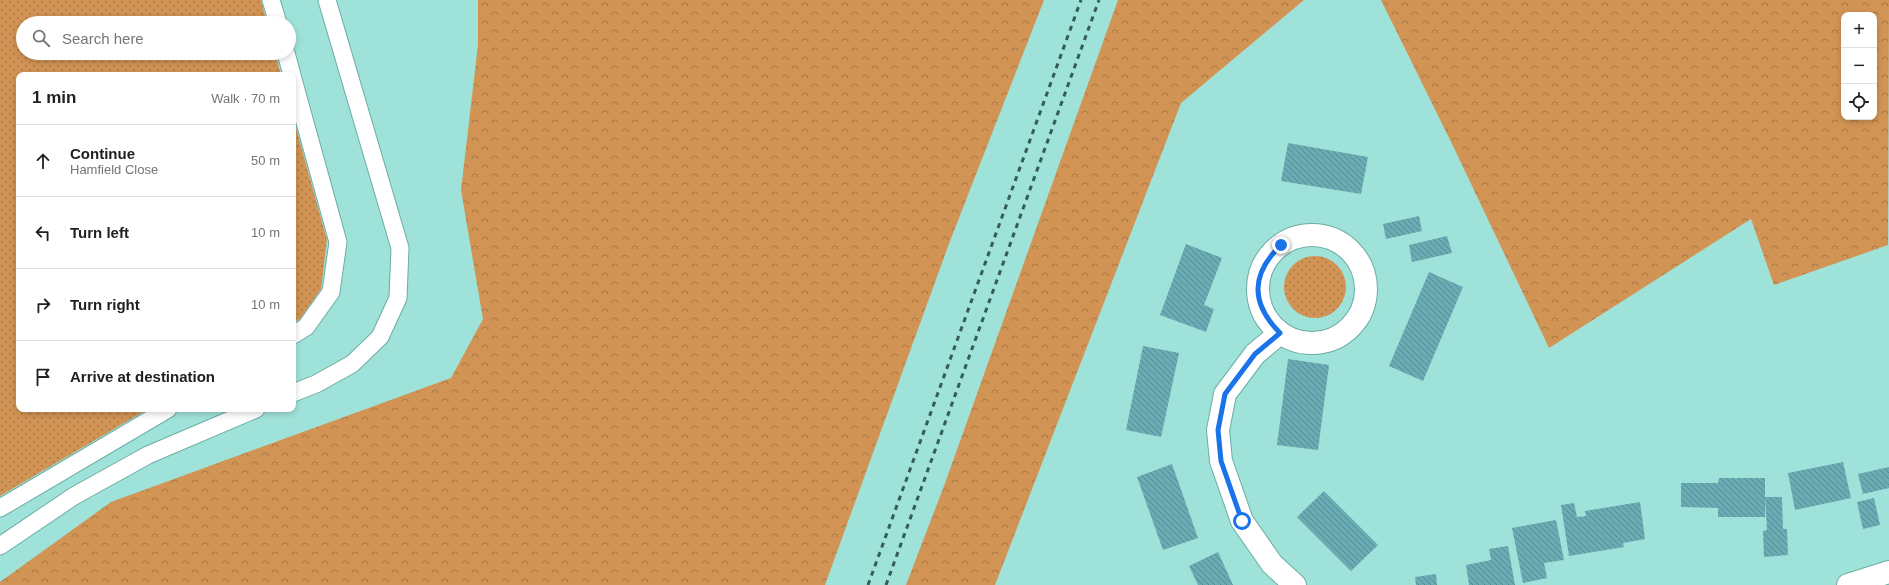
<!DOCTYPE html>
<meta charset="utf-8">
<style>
body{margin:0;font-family:Arial,sans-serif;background:#f6f6f6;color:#202124}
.controls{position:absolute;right:12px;top:12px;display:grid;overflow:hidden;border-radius:8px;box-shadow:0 2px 6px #0003}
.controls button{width:36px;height:36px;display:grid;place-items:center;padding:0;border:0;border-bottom:1px solid #e0e0e0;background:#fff;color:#202124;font:20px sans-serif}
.stop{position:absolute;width:12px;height:12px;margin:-9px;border:3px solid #1a73e8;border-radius:50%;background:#fff}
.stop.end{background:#1a73e8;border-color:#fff;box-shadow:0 1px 4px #0008}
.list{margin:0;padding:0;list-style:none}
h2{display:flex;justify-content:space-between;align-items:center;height:52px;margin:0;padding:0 16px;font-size:17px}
h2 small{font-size:13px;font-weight:400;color:#757577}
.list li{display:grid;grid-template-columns:26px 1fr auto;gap:12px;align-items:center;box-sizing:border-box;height:72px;padding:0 16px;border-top:1px solid #e0e0e0}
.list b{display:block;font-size:15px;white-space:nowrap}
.list p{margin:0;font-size:13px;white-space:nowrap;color:#757577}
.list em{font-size:13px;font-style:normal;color:#757577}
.icon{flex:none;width:22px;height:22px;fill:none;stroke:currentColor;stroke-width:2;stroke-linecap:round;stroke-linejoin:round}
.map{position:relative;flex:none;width:1889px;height:585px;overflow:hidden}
.search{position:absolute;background:#fff;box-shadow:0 2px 6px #0003;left:16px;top:16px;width:280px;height:44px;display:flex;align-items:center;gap:10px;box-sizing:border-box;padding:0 14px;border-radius:22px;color:#757577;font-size:15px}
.panel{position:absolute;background:#fff;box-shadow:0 2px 6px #0003;left:16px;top:72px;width:280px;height:340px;border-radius:8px}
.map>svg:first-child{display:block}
.grass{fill:url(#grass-dots)}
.forest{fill:url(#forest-crowns);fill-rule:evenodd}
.building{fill:url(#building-back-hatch)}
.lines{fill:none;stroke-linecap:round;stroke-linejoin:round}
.service-casing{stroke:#6cada5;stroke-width:19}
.minor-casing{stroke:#6cada5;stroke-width:24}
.tertiary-casing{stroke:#6cada5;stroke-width:24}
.service{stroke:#fff;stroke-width:17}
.minor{stroke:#fff;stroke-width:22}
.tertiary{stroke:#fff;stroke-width:22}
.rail{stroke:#355c58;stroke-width:3;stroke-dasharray:5 5;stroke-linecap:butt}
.route{stroke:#1a73e8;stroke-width:5}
</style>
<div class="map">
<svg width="1889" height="585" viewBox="0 0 1889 585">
<defs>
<pattern id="grass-dots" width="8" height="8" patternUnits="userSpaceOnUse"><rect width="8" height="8" fill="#d29454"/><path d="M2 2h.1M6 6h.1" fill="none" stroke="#a87845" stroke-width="1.8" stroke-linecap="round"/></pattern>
<pattern id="forest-crowns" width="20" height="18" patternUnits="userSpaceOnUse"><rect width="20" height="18" fill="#d29454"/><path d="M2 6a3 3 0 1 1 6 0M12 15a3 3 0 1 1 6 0" fill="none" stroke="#a87845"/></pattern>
<pattern id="building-back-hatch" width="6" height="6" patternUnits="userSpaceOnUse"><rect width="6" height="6" fill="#6aacb4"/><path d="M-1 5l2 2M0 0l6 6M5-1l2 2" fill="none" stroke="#558b91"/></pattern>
</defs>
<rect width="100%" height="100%" fill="#9fe2d9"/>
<g class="grass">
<path d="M0,0H261L267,23H23V53H275L281,75H19V409H148L0,496Z"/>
<path d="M293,117L327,240L321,289L300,319L293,323Z"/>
<circle cx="1315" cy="287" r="31"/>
</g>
<g class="forest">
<path d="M478,0H1044L950,241L825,585H0V582L111,502L451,378L483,319L461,190L478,45Z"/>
<path d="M1118,0H1304L1181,103L995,585H906L944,486Z"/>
<path d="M1381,0H1889L1888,245L1774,285L1751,219L1549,348L1454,148ZM1844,15H1874V117H1844Z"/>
</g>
<g class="building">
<path d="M1288,143L1368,157L1361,194L1281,181Z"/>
<path d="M1419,216L1422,231L1386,239L1383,224Z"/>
<path d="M1447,236L1452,253L1412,262L1409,245Z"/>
<path d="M1186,244L1222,258L1204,305L1214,309L1206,332L1160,315Z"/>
<path d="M1429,272L1463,287L1423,381L1389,366Z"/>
<path d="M1143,346L1179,353L1161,437L1126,430Z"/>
<path d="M1288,359L1329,365L1318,450L1277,445Z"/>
<path d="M1843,462L1851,498L1795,510L1788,473Z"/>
<path d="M1172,464L1198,538L1163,550L1137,477Z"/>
<path d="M1889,467V488L1863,494L1858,474Z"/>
<path d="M1719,478H1765V517H1718V508L1681,507V483H1718Z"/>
<path d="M1324,491L1378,545L1351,571L1297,517Z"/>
<path d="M1765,497H1782L1783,529H1787L1788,555L1764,557L1763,531L1767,530Z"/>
<path d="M1874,498L1880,525L1863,529L1857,502Z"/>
<path d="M1640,502L1645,539L1623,543L1624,547L1569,556L1561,505L1574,503L1577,517L1586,516L1585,511Z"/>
<path d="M1556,520L1564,560L1544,563L1547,578L1523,583L1512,528Z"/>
<path d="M1508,546L1515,585H1469L1466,565L1491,560L1489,549Z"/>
<path d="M1218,552L1233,585H1198L1189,566Z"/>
<path d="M1436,574L1437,585H1416L1415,577Z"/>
</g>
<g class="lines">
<g class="service-casing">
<g id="service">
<path d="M271,0L278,23"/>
<path d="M286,53L292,75"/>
<path d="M293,79L338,242L331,292L306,327L293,335"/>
<path d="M293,393L316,384L352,364L380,337L398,298L400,248L327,0"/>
<path d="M0,508L168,409"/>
<path d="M0,546L74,496L148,455L256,409"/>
</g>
</g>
<g class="minor-casing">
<g id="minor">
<circle cx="1312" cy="289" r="54"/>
<path d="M1280,333L1255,354L1225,394L1218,430L1221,461L1242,521L1272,564L1295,585"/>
</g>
</g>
<g class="tertiary-casing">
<path id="tertiary" d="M1848,585L1889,572"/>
</g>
<use href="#service" class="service"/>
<use href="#minor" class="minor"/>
<use href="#tertiary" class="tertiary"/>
<g class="rail">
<path d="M868,585L1081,0"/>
<path d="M886,585L1099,0"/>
</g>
</g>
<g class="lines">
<path class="route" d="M1242,521L1221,461L1218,430L1225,394L1255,354L1280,333C1250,303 1251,274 1281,245"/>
</g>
</svg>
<div class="controls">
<button>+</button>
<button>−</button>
<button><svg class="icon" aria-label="locate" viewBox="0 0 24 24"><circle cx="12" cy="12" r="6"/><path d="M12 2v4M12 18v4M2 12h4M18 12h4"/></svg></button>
</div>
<div class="stop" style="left:1242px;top:521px"></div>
<div class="stop end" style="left:1281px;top:245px"></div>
<div class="search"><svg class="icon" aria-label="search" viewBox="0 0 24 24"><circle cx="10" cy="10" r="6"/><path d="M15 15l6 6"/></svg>Search here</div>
<section class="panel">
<h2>1 min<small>Walk · 70 m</small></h2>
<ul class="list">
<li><svg class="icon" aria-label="ahead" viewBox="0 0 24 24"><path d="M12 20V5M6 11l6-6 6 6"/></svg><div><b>Continue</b><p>Hamfield Close</p></div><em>50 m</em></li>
<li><svg class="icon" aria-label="left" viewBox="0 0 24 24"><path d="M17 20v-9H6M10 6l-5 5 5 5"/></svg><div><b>Turn left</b></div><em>10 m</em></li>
<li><svg class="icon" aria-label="right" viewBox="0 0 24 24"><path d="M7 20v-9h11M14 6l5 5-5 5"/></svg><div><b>Turn right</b></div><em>10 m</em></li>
<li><svg class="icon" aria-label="arrive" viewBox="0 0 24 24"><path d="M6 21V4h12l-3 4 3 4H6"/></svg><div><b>Arrive at destination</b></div></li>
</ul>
</section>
</div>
